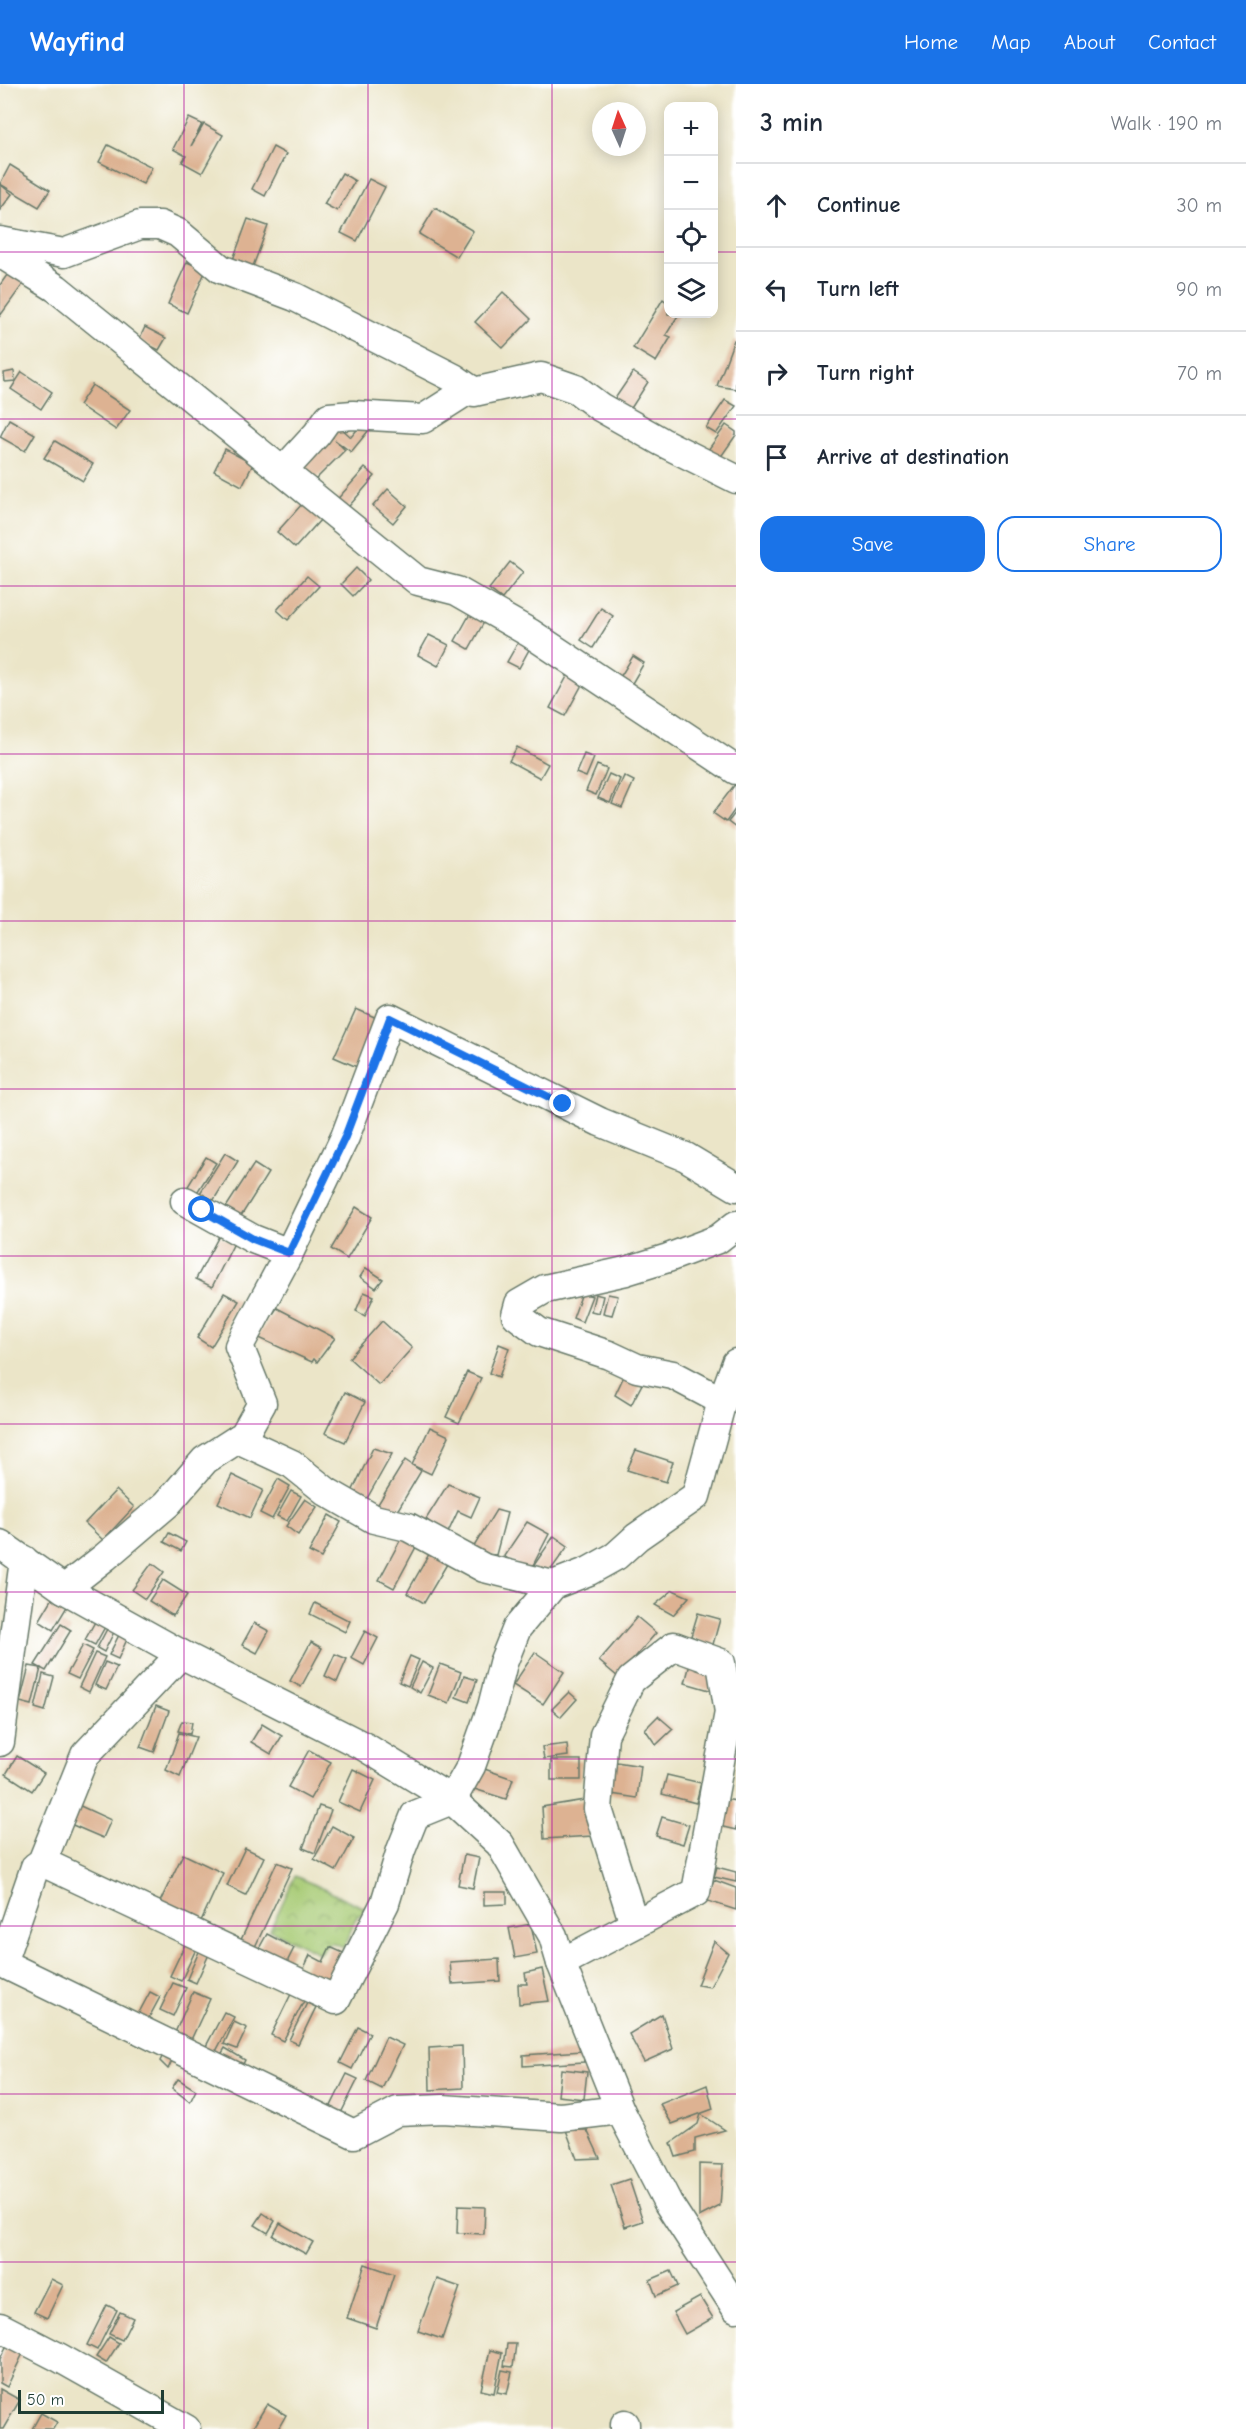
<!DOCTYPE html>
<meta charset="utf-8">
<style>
body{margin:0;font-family:"Comic Neue",sans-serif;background:#f6f6f7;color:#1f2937}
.controls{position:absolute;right:18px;top:18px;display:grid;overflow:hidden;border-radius:12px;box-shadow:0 3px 15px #0003}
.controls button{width:54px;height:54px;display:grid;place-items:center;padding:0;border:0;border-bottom:2px solid #e0e1e3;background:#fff;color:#1f2937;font:30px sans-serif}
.compass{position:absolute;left:592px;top:18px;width:54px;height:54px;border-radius:50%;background:#fff;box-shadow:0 3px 15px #0003;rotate:357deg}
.scale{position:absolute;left:18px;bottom:15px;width:146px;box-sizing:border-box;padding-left:6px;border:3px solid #1f3d34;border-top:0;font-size:16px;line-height:21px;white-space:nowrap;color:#1f3d34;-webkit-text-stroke:4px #fff;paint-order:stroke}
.stop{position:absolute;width:18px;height:18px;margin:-14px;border:4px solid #1a73e8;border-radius:50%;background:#fff}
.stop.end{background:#1a73e8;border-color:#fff;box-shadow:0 2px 6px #0008}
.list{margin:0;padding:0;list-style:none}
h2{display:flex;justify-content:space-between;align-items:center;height:78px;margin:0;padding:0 24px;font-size:26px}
h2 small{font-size:20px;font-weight:400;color:#747a83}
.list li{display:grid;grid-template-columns:39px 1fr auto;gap:18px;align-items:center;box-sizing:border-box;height:84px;padding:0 24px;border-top:2px solid #e0e1e3}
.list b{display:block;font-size:22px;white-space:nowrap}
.list em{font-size:20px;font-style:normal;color:#747a83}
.actions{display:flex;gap:12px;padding:18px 24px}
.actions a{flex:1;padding:14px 0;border:2px solid #1a73e8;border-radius:18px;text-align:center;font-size:21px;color:#1a73e8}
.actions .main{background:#1a73e8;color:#fff}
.icon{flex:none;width:33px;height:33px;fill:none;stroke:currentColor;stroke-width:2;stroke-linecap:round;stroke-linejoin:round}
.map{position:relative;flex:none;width:736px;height:2345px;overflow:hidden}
header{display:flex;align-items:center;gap:36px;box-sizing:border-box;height:84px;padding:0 30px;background:#1a73e8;color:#fff}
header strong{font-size:28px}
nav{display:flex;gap:33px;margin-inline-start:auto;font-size:21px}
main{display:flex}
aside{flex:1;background:#fff}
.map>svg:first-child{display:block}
.park{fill:url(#park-crowns);stroke:#638454;stroke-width:1.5}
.building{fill:#ddb292}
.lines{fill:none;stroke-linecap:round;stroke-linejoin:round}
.minor-casing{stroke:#667868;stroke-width:31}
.minor{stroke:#fff;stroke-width:28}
.route{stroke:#1a73e8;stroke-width:8}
.grid{fill:none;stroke:#b5179e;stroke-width:1.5;stroke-opacity:0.55}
</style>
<header>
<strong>Wayfind</strong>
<nav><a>Home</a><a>Map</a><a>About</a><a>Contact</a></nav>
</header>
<main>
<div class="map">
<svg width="736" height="2345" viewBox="0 0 736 2345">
<defs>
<pattern id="park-crowns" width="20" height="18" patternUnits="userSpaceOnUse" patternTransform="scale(1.5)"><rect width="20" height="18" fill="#a7cb75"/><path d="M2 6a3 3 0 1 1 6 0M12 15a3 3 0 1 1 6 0" fill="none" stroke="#87a661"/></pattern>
</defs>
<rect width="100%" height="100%" fill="#fff"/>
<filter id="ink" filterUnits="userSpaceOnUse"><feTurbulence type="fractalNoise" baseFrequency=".0167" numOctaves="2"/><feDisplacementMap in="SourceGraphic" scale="12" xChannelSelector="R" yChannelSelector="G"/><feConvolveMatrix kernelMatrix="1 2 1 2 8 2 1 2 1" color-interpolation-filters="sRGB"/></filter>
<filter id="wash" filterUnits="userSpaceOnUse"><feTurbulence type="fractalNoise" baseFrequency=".008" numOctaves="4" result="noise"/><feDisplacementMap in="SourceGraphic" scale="24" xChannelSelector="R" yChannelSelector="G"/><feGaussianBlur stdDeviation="1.35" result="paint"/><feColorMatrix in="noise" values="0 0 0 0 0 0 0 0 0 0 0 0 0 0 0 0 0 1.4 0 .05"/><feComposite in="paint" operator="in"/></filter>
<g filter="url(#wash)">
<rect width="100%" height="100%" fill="#ebe5c8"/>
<path class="park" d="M295,1792L367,1825L356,1834L344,1863L331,1858L319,1869L270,1846Z"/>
<g id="blocks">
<g class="building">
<path d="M189,34L202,40L191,62L204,40L223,51L202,89L182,78L186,72L173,65Z"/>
<path d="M108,61L152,83L143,100L99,78Z"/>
<path d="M273,63L286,70L265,112L252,105Z"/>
<path d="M10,81L50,106L39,123L0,100Z"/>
<path d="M342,89L355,97L337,127L324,120Z"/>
<path d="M369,95L385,103L357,157L341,149Z"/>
<path d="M0,100L12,110L0,126Z"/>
<path d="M435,124L473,147L457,173L419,150Z"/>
<path d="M248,135L268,142L252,185L231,181Z"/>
<path d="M187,178L206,186L187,229L168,220Z"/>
<path d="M14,181L29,192L0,232V201Z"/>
<path d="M503,208L531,235L503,264L475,238Z"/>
<path d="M663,215L668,219V230H679L666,251L671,253L656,278L633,264Z"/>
<path d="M145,243L166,254L159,266L139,256Z"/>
<path d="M734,256H736V305L717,302Z"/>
<path d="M14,287L15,297L5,298L4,289Z"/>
<path d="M22,288L52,308L41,325L11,305Z"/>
<path d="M633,288L648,298L628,329L612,319Z"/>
<path d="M92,301L130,326L116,346L79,321Z"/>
<path d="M725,316L736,322L716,350L706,344Z"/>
<path d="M9,335L35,350L25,367L0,353Z"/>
<path d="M362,340L369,346L351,368L335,356L345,366L311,400L298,387L333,353L331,351L339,342L351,353Z"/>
<path d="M726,341L736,348V351L720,374L708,366Z"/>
<path d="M55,357L93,380L83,397L44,374Z"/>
<path d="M225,365L253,380L242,402L214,387Z"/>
<path d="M365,384L375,392L344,428L334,419Z"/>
<path d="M388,405L407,422L393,439L373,422Z"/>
<path d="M303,419L321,435L295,464L277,448Z"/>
<path d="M510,478L523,488L502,515L489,505Z"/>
<path d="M356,484L368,496L353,512L341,500Z"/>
<path d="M307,492L319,502L288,536L277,526Z"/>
<path d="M601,524L613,532L593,564L581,556Z"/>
<path d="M470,530L484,538L469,565L455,557Z"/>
<path d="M429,551L449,561L438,582L418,571Z"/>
<path d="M520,555L531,562L519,584L507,578Z"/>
<path d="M633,572L644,579L631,601L619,595Z"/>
<path d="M569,589L584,597L565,632L550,624Z"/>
<path d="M517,663L548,680L540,694L509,677Z"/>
<path d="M584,670L594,674L586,693L576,689Z"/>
<path d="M597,681L607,685L596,711L586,707Z"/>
<path d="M609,690L620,695L610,719L598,714Z"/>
<path d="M624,692L634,697L622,724L612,720Z"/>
<path d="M736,699V724L726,738L713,729Z"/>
<path d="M736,728V744L728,738Z"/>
<path d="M356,925L379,935L357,983L334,973Z"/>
<path d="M225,1069L238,1077L210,1122L197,1114Z"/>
<path d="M206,1073L216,1079L194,1113L185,1107Z"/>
<path d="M254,1080L268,1089L236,1140L221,1131Z"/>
<path d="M356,1123L372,1133L347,1175L331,1165Z"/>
<path d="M219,1152L234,1159L212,1203L196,1195Z"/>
<path d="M366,1184L383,1195L376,1204L360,1193Z"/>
<path d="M364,1208L374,1212L365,1232L356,1227Z"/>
<path d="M224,1209L239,1217L211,1263L197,1254Z"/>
<path d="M582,1209L592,1212L582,1238L573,1234Z"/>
<path d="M595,1210L603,1212L599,1229L591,1227Z"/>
<path d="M608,1210L618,1212L612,1231L603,1229Z"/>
<path d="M277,1224L335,1254L317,1278L314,1275L312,1278L257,1253Z"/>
<path d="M382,1237L412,1264L379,1301L349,1274Z"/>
<path d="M499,1260L509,1264L499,1293L489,1289Z"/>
<path d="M467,1288L481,1294L459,1339L446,1333Z"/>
<path d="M624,1292L642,1300L631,1321L615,1311Z"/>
<path d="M345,1308L365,1318L345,1358L325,1349Z"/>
<path d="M430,1343L449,1352L431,1390L412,1381Z"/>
<path d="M373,1364L392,1370L365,1418L351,1410Z"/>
<path d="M636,1366L673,1378L666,1398L627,1386Z"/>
<path d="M405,1376L421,1387L396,1429L375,1425Z"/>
<path d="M232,1391L263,1406L250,1434L218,1419Z"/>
<path d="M278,1395L290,1402L272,1435L260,1429Z"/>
<path d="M448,1400L480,1413L471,1433L458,1427L446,1453L426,1435Z"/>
<path d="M116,1406L134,1423L103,1456L85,1439Z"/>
<path d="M291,1407L301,1412L287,1437L277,1432Z"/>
<path d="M305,1415L317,1423L298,1451L286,1442Z"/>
<path d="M496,1426L507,1429L496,1471L470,1469Z"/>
<path d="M329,1431L341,1438L321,1474L309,1468Z"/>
<path d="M527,1438L549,1450L529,1489L504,1472Z"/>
<path d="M169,1449L186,1458L181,1467L164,1458Z"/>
<path d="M554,1452L568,1462L545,1494L532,1484Z"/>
<path d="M402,1453L417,1461L394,1504L379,1496Z"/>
<path d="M432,1465L450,1475L424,1519L407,1509Z"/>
<path d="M152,1479L164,1488L145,1515L132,1506Z"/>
<path d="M163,1496L187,1511L173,1532L149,1517Z"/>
<path d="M673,1506L689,1513L673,1531L655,1521Z"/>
<path d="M54,1512L68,1521L53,1546L39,1537Z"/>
<path d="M315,1519L350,1537L345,1548L310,1530Z"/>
<path d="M698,1529L720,1535L712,1564L691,1552Z"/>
<path d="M637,1533L656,1549L618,1593L599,1577Z"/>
<path d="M96,1536L106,1541L95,1561L85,1556Z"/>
<path d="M254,1539L269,1547L257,1569L242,1561Z"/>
<path d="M61,1540L71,1546L46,1587L35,1581Z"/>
<path d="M107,1545L114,1548L104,1568L97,1564Z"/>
<path d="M121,1547L129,1551L118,1575L109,1571Z"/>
<path d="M365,1547L378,1554L364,1581L351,1574Z"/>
<path d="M311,1558L322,1564L301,1603L290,1597Z"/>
<path d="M83,1561L93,1566L78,1595L67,1590Z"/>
<path d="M535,1568L564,1588L543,1620L513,1601Z"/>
<path d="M95,1569L105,1573L89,1608L79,1603Z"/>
<path d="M335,1570L347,1575L337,1598L325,1592Z"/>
<path d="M410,1572L419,1576L408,1602L399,1598Z"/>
<path d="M691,1576L727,1586L720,1609L685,1599Z"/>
<path d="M105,1578L117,1583L106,1606L95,1601Z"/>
<path d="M422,1578L433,1584L420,1609L410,1603Z"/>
<path d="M440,1580L461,1588L449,1619L428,1611Z"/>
<path d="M29,1582L41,1584L32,1621L20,1618Z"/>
<path d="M43,1590L54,1593L45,1627L35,1624Z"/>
<path d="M464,1592L477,1596L469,1618L456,1613Z"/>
<path d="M569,1608L577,1615L561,1633L552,1625Z"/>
<path d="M156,1622L169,1627L154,1668L140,1663Z"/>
<path d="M658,1632L673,1645L656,1661L645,1645Z"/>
<path d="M182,1637L192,1638L190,1650L178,1647Z"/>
<path d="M262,1640L282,1652L271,1670L251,1658Z"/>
<path d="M179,1649L196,1653L180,1693L166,1686Z"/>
<path d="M567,1660L568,1672L544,1675L542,1663Z"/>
<path d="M309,1666L331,1678L310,1715L288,1703Z"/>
<path d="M17,1672L44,1689L32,1707L6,1690Z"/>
<rect x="551" y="1676" width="30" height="20"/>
<path d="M610,1677L641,1682L637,1714L605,1709Z"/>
<path d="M476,1682L513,1695L506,1715L468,1703Z"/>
<path d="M353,1685L375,1696L360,1728L338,1718Z"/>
<path d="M667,1691L701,1699L696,1719L662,1710Z"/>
<path d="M591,1715L592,1752L544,1755L542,1723Z"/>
<path d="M724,1715L736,1717V1746L719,1742Z"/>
<path d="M76,1720L111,1736L103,1754L68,1739Z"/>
<path d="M319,1722L331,1726L315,1769L303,1764Z"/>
<path d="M662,1733L689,1741L683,1760L656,1752Z"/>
<path d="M332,1742L354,1754L336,1787L314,1775Z"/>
<path d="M245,1764L264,1773L246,1811L227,1802Z"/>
<path d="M183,1770L223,1789L201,1837L160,1818Z"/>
<path d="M464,1771L479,1774L473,1804L458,1801Z"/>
<path d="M277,1778L292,1784L254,1865L240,1858Z"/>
<path d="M717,1783L736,1788V1798L714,1793Z"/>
<path d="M714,1796L736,1804V1826L705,1816Z"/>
<path d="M484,1808H507V1820L484,1821Z"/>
<path d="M531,1840L537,1870L515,1874L509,1844Z"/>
<path d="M267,1850L294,1864L285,1882L257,1868Z"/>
<path d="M187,1856L198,1861L181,1897L170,1892Z"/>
<path d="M714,1857L728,1869L710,1903L697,1901Z"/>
<path d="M201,1863L210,1868L196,1899L187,1895Z"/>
<path d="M330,1863L348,1871L332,1905L301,1891L310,1871L323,1878Z"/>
<path d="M499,1875L500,1897L452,1900L450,1878Z"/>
<path d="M542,1885L549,1917L519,1920L518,1900H527L525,1889Z"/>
<path d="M173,1899L186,1904L173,1932L160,1926Z"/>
<path d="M293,1906L306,1913L283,1957L271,1951Z"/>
<path d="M150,1908L160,1913L145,1941L135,1936Z"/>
<path d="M193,1908L210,1915L189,1960L173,1953Z"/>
<path d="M307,1919L316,1923L298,1960L289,1956Z"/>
<path d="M224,1928L234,1933L213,1973L203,1968Z"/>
<path d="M662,1930L673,1965L644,1978L629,1950Z"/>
<path d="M234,1938L247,1944L237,1965L224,1960Z"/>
<path d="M358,1943L370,1949L352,1985L340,1979Z"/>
<path d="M386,1953L403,1961L382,2005L366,1997Z"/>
<path d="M462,1962L463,2004L430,2006L429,1964Z"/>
<path d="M225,1964L245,1976L240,1986L219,1974Z"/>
<path d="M583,1967L584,1978L523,1982V1971Z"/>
<path d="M164,1969L173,1974L168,1985L160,1977Z"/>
<path d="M561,1985L587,1988L584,2015L558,2012Z"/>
<path d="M347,1990L358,1995L337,2037L326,2032Z"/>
<path d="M178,1995L196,2006L190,2018L172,2004Z"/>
<path d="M707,2001L713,2025L672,2040L660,2020Z"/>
<path d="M701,2030L725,2046L695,2054V2068L676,2073L671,2059L698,2040Z"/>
<path d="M566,2046H587L600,2074L577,2075Z"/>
<path d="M699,2080L723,2081L720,2122L699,2133Z"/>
<path d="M629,2095L643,2137L625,2143L611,2101Z"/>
<path d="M458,2122L485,2123L484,2150L457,2149Z"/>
<path d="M263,2129L275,2137L268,2149L255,2141Z"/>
<path d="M280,2139L313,2158L306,2170L273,2152Z"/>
<path d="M365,2180L394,2190L376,2244L347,2234Z"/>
<path d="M671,2187L678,2202L656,2212L650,2196Z"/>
<path d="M51,2195L63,2201L47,2234L34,2228Z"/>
<path d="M437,2195L460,2203L442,2255L418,2247Z"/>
<path d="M700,2213L713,2234L685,2250L673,2228Z"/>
<path d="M107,2221L117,2226L97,2266L87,2261Z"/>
<path d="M120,2228L133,2234L122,2256L109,2250Z"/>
<path d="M109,2253L119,2259L106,2279L96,2273Z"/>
<path d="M9,2257L25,2265L7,2303L0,2299V2275Z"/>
<path d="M507,2260H516L513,2283L504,2282Z"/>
<path d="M490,2266L502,2269L494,2309L481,2306Z"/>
<path d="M502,2286L512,2288L507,2310L497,2308Z"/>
<path d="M0,2305L20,2316L3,2345H0Z"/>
<path d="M267,2320L286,2331L278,2345H252Z"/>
<path d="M41,2329L57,2338L53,2345H32Z"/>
</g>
</g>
</g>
<g filter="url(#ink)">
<use href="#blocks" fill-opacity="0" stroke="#667868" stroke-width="1.5"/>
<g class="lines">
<g class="minor-casing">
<g id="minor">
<path d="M0,157L64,169L140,141H160L178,149L221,185L295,213L454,294L474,308L541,293L576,305L600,323L662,358L736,395"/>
<path d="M0,169L56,204L418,497L457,507L530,549L736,686"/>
<path d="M283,387L317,350L329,333L353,331L423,335L470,305"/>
<path d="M289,1169L345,1053L390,934L600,1038L686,1073L736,1103"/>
<path d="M722,1317L673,1291L637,1284L609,1271L539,1248L516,1231L519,1220L545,1205L626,1187L668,1174L718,1155L736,1141"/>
<path d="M238,1355L292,1380L327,1408L374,1435L408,1443L484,1484L553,1501"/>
<path d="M0,1460L64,1505L181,1570L365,1663L452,1716L500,1760L553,1852L561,1879L620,2026L668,2119L736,2224"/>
<path d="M64,1505L105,1473L167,1420L205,1376L244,1351L262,1319L239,1262L289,1169L253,1155L185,1117"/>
<path d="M0,1658L24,1476"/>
<path d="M42,1778L336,1916L385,1819L401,1766L415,1731L452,1716L471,1682L492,1623L503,1579L517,1544L553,1501L589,1487L616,1472L637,1453L696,1412L722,1317L736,1279"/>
<path d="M0,1878L354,2050L398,2027L443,2025L561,2033L620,2026"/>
<path d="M2,1879L35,1783L42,1778L85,1671L181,1570"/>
<path d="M561,1879L696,1808L729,1628L721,1579L674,1562L631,1596L604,1651L598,1725L634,1840"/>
<path d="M0,2243L60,2274L186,2345"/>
<path d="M625,2345V2340"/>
</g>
</g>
<use href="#minor" class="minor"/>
</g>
</g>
<g class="lines" filter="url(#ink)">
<path class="route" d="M202,1126L253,1155L289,1169L345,1053L390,934L563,1020"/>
</g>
<path class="grid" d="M184,0V2345M368,0V2345M552,0V2345M0,168H668M714,168H736M0,335H736M0,502H736M0,670H736M0,837H736M0,1005H736M0,1172H736M0,1340H736M0,1508H736M0,1675H736M0,1842H736M0,2010H736M0,2178H736"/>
</svg>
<div class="controls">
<button>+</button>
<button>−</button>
<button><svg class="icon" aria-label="locate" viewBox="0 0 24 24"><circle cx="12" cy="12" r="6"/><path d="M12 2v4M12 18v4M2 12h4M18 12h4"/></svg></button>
<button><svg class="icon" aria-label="layers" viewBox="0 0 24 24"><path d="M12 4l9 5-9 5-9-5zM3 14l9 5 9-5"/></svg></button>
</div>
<svg class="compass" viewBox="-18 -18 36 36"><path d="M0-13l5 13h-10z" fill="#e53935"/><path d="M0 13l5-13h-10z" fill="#747a83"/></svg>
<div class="scale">50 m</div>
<div class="stop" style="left:202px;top:1126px"></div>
<div class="stop end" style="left:563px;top:1020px"></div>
</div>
<aside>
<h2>3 min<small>Walk · 190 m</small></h2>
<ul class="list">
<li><svg class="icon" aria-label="ahead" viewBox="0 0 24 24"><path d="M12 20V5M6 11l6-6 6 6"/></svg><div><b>Continue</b></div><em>30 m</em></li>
<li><svg class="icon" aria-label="left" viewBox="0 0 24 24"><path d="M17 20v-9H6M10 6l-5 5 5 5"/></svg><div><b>Turn left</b></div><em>90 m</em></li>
<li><svg class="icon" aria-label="right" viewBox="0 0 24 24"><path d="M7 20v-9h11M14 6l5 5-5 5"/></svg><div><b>Turn right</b></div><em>70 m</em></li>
<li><svg class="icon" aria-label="arrive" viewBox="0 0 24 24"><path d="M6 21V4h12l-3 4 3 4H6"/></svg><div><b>Arrive at destination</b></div></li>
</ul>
<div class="actions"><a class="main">Save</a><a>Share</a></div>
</aside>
</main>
